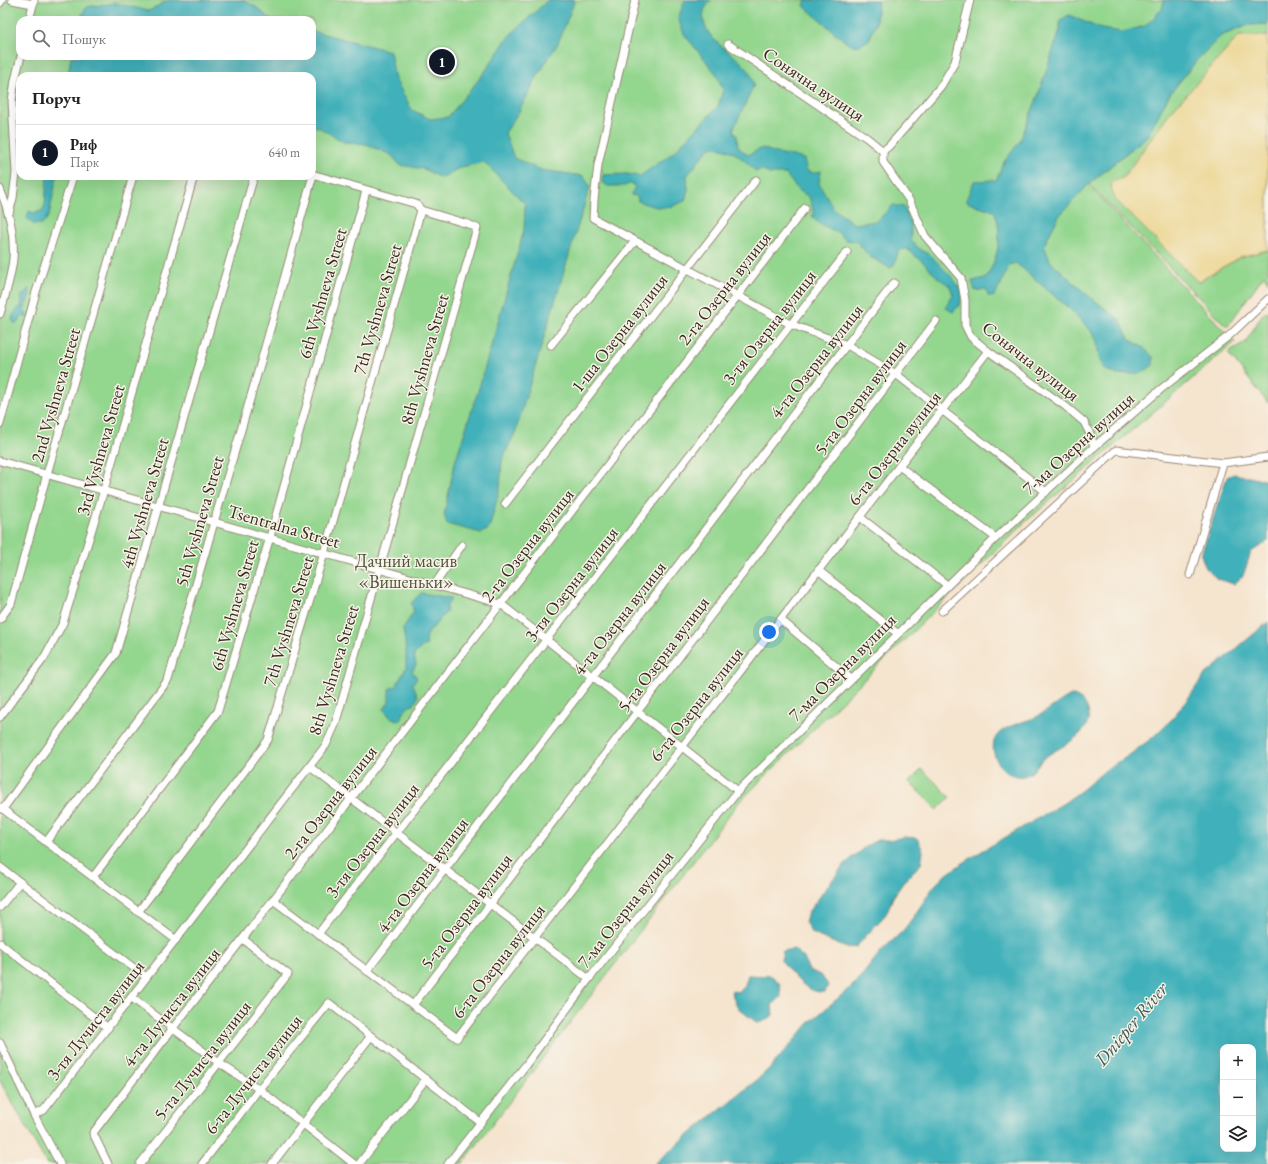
<!DOCTYPE html>
<html lang="uk">
<meta charset="utf-8">
<style>
body{margin:0;font-family:"EB Garamond",serif;background:#f6f6f6;color:#202124}
.controls{position:absolute;right:12px;bottom:12px;display:grid;overflow:hidden;border-radius:8px;box-shadow:0 4px 16px #0002}
.controls button{width:36px;height:36px;display:grid;place-items:center;padding:0;border:0;border-bottom:1px solid #e0e0e0;background:#fff;color:#202124;font:20px sans-serif}
.you{position:absolute;left:769px;top:632px;width:14px;height:14px;margin:-10px;border:3px solid #fff;border-radius:50%;background:#1a73e8;box-shadow:0 0 0 6px #1a73e833}
.badge{display:grid;place-items:center;width:26px;height:26px;border-radius:50%;background:#111827;color:#fff;font-size:13px;font-weight:700}
.pin{position:absolute;translate:-50% -50%;border:2px solid #fff;box-shadow:0 1px 4px #0006}
.list{margin:0;padding:0;list-style:none}
h2{display:flex;justify-content:space-between;align-items:center;height:52px;margin:0;padding:0 16px;font-size:17px}
h2 small{font-size:13px;font-weight:400;color:#757577}
.list li{display:grid;grid-template-columns:26px 1fr auto;gap:12px;align-items:center;box-sizing:border-box;height:56px;padding:0 16px;border-top:1px solid #e0e0e0}
.list b{display:block;font-size:15px;white-space:nowrap}
.list p{margin:0;font-size:13px;white-space:nowrap;color:#757577}
.list em{font-size:13px;font-style:normal;color:#757577}
.icon{flex:none;width:22px;height:22px;fill:none;stroke:currentColor;stroke-width:2;stroke-linecap:round;stroke-linejoin:round}
.map{position:relative;flex:none;width:1268px;height:1164px;overflow:hidden}
.search{position:absolute;background:#fff;box-shadow:0 4px 16px #0002;left:16px;top:16px;width:300px;height:44px;display:flex;align-items:center;gap:10px;box-sizing:border-box;padding:0 14px;border-radius:12px;color:#757577;font-size:15px}
.panel{position:absolute;background:#fff;box-shadow:0 4px 16px #0002;left:16px;top:72px;width:300px;height:108px;border-radius:12px}
.map>svg:first-child{display:block}
.green{fill:#93d68e;stroke:#678056;fill-rule:evenodd}
.sand{fill:#eeda9e;stroke:#94825e}
.water{fill:#40b0ba;stroke:#3e6d6c;fill-rule:evenodd}
.lines{fill:none;stroke-linecap:round;stroke-linejoin:round}
.minor-casing{stroke:#988776;stroke-width:9}
.minor{stroke:#fff;stroke-width:7}
.labels{text-anchor:middle;dominant-baseline:central;stroke-width:3;stroke-linejoin:round;paint-order:stroke}
.street-label{font-size:18px;fill:#3b2a1e;stroke:#f7f3e8}
.park-label{font-size:18px;fill:#51553a;stroke:#f7f3e8}
.water-label{font-size:19px;font-style:italic;fill:#3d5955;stroke:#f7f3e8}
</style>
<div class="map">
<svg width="1268" height="1164" viewBox="0 0 1268 1164">
<rect width="100%" height="100%" fill="#f7f3e8"/>
<filter id="ink" filterUnits="userSpaceOnUse"><feTurbulence type="fractalNoise" baseFrequency=".025" numOctaves="2"/><feDisplacementMap in="SourceGraphic" scale="8" xChannelSelector="R" yChannelSelector="G"/><feConvolveMatrix kernelMatrix="1 2 1 2 8 2 1 2 1" color-interpolation-filters="sRGB"/></filter>
<filter id="wash" filterUnits="userSpaceOnUse"><feTurbulence type="fractalNoise" baseFrequency=".012" numOctaves="4" result="noise"/><feDisplacementMap in="SourceGraphic" scale="16" xChannelSelector="R" yChannelSelector="G"/><feGaussianBlur stdDeviation="0.9" result="paint"/><feColorMatrix in="noise" values="0 0 0 0 0 0 0 0 0 0 0 0 0 0 0 0 0 1.4 0 .05"/><feComposite in="paint" operator="in"/></filter>
<g filter="url(#wash)">
<rect width="100%" height="100%" fill="#f5e4ce"/>
<g class="green">
<path d="M0,0H1254L1080,176L1235,342L1024,523L739,802L462,1164H47L0,1081ZM20,20H312V56H20ZM20,76H312V176H20Z"/>
<path d="M1268,24V36H1239L1168,115L1123,178L1198,282L1240,257L1268,250V283L1264,275L1227,327L1089,184L1147,136L1169,95L1197,60L1221,36L1248,25Z"/>
<path d="M1268,311V403L1228,353L1245,343L1262,315Z"/>
<path d="M922,769L950,797L937,810L909,782Z"/>
</g>
<path class="sand" d="M1239,36H1268V250L1240,257L1198,282L1115,199L1110,183L1123,178L1168,115Z"/>
<g class="water">
<path d="M168,0H242L255,6L271,20H80L86,7L115,3L149,11Z"/>
<path d="M548,0H575L558,43L537,77L518,113L505,133L514,158L541,170L583,176L590,186L515,433L502,460L500,488L489,529L481,533L447,524L444,515L455,462L479,388L524,230L525,204L484,162L461,167L441,178L424,169L400,165L391,155L366,144L344,142L318,127L312,126V76H68L71,56H312V31L390,51L395,79L412,110L430,119L448,117L484,73L508,37Z"/>
<path d="M685,0H711C709,3 705,7 704,11C698,40 739,53 750,73C752,77 753,82 754,85L733,130L737,136L738,147L748,155L762,148L782,155H789L804,159L807,171L813,173L821,171L819,183L834,209L854,224L877,221L893,205L904,207L911,224V241L922,251L929,254L953,278L962,292L960,304L953,312L946,308L953,295L950,286L937,277L923,262L907,249L899,250L894,265L890,268L870,257L856,241L846,240L837,232L820,224L813,218V209L809,197L797,189L786,174H769L761,169L756,172C743,158 730,146 710,147L687,176L688,190L685,201C665,210 658,209 638,201L637,196L631,195L635,187L632,183L624,186H608L602,182L603,175L627,174L640,176L674,152L718,106L723,90L717,75L684,34L678,18Z"/>
<path d="M806,0H878L876,24L869,40L858,46L848,44L804,6Z"/>
<path d="M1164,0H1268V24L1248,25L1221,36L1197,60L1169,95L1147,136L1089,184L1059,216L1044,245L1050,261L1089,296L1120,320L1129,339L1144,348L1153,357V365L1142,373L1117,375L1104,369L1099,358L1097,341L1091,331L1072,311L1016,263L1009,265C1003,277 1002,286 993,297L988,296L986,289L975,291L972,281L986,278C998,257 1004,234 994,211L969,203L966,200L974,181L996,180L1004,162L1020,141L1037,98L1060,30V20L1069,15L1101,29L1122,32L1145,26L1162,9Z"/>
<path d="M47,176H57L49,215L43,224H33L27,219L29,211L34,213L42,211L45,205Z"/>
<path d="M29,288L30,293L24,311L27,313V317H21L20,321L15,324L12,320C13,314 16,309 21,307L22,296Z"/>
<path d="M1234,474L1268,481V541L1251,552L1243,576L1234,584L1217,579L1206,568L1201,555L1227,477Z"/>
<path d="M421,593L452,598L446,607L447,611L425,637L427,645L423,646L414,655L416,665L412,671L417,678L413,684L418,697L414,705L409,706L402,714L400,721L390,717L384,709L389,702V689L396,686L406,668V650L403,628L414,612L411,603Z"/>
<path d="M1268,622V1164H654L720,1109L757,1080L772,1066L809,1023L858,981L881,951L903,931L914,916L934,886L943,877L957,867L982,851L1064,803L1082,790L1108,768L1128,756L1152,738L1170,721L1187,700L1204,676ZM1223,1047H1253V1149H1223Z"/>
<path d="M1071,695C1079,698 1085,701 1088,710C1094,734 1061,746 1045,757C1037,763 1035,774 1023,776C1018,777 1012,775 1008,773C1001,769 996,761 994,753C988,726 1021,725 1038,716C1050,710 1059,701 1071,695Z"/>
<path d="M904,837L917,838L923,851L921,864L905,880L893,897L886,914L856,947L847,948L820,937L811,932L805,922L808,912L816,902L826,888L845,864L866,846L877,840H889Z"/>
<path d="M794,949L804,958L809,971L821,975L828,985L825,992C806,994 792,974 781,960L783,951Z"/>
<path d="M748,975L772,976L780,984L781,997L772,1005L773,1015L769,1019L758,1023L748,1016L737,1007L731,991L740,992L745,985Z"/>
</g>
</g>
<g filter="url(#ink)">
<g class="lines">
<g class="minor-casing">
<g id="minor">
<path d="M12,0L33,4"/>
<path d="M635,0L598,165L594,200L593,218L790,324L847,345L896,374L1046,492"/>
<path d="M0,3L2,0"/>
<path d="M29,20L34,1"/>
<path d="M728,44L867,138L883,151"/>
<path d="M883,151V162L909,200L925,236L961,278L965,300V325L971,337L988,351L1065,406L1084,422L1091,436L1094,447"/>
<path d="M883,151L889,146L905,128L941,86L955,62L970,0"/>
<path d="M0,189C9,211 15,235 13,259C11,278 5,296 0,314"/>
<path d="M9,213L13,198L16,173L12,101L15,80L21,56"/>
<path d="M551,345L635,241"/>
<path d="M0,424L36,292L73,176"/>
<path d="M0,461L501,604L738,791"/>
<path d="M899,466L996,538"/>
<path d="M505,504L756,180"/>
<path d="M860,517L947,585"/>
<path d="M818,570L897,633"/>
<path d="M1190,575L1223,463"/>
<path d="M435,584L462,545"/>
<path d="M942,611L1116,450L1223,463L1268,457"/>
<path d="M0,619L11,604L47,474L133,176"/>
<path d="M781,620L851,679"/>
<path d="M0,717L44,658L63,623L104,490L194,176"/>
<path d="M310,767L589,979"/>
<path d="M0,807L176,940"/>
<path d="M3,809L116,653L254,176"/>
<path d="M46,842L168,680L262,358L313,175"/>
<path d="M0,867L146,977"/>
<path d="M93,877L218,711L270,537L366,191"/>
<path d="M273,900L457,1038L988,351"/>
<path d="M0,907L20,882"/>
<path d="M138,912L268,740L324,553L421,210"/>
<path d="M318,934L847,252"/>
<path d="M0,943L108,1028"/>
<path d="M367,971L894,283"/>
<path d="M132,998L219,1063L259,1089L354,1164"/>
<path d="M413,1005L936,321"/>
<path d="M0,1043L34,1115L60,1164"/>
<path d="M34,1115L44,1110L326,745L335,725L477,228L468,224L421,210L416,204L312,174"/>
<path d="M108,1164L93,1133L173,1028L273,900L805,208"/>
<path d="M140,1164L288,974L243,939"/>
<path d="M202,1164L259,1089L329,1003L480,1122"/>
<path d="M272,1164L371,1036"/>
<path d="M359,1164L426,1079"/>
<path d="M448,1164L525,1066L589,979L738,791L996,538L1094,447L1161,389L1230,335L1268,299"/>
</g>
</g>
<use href="#minor" class="minor"/>
</g>
</g>
<g class="labels">
<g class="street-label">
<text transform="translate(814 84) rotate(34)">Сонячна вулиця</text>
<text transform="translate(724 288) rotate(-52)">2-га Озерна вулиця</text>
<text transform="translate(322 293) rotate(-74)">6th Vyshneva Street</text>
<text transform="translate(377 309) rotate(-74)">7th Vyshneva Street</text>
<text transform="translate(769 327) rotate(-52)">3-тя Озерна вулиця</text>
<text transform="translate(619 333) rotate(-52)">1-ша Озерна вулиця</text>
<text transform="translate(424 359) rotate(-74)">8th Vyshneva Street</text>
<text transform="translate(816 361) rotate(-52)">4-та Озерна вулиця</text>
<text transform="translate(1031 361) rotate(38)">Сонячна вулиця</text>
<text transform="translate(55 395) rotate(-74)">2nd Vyshneva Street</text>
<text transform="translate(860 397) rotate(-53)">5-та Озерна вулиця</text>
<text transform="translate(1078 443) rotate(-42)">7-ма Озерна вулиця</text>
<text transform="translate(894 448) rotate(-52)">6-та Озерна вулиця</text>
<text transform="translate(100 450) rotate(-74)">3rd Vyshneva Street</text>
<text transform="translate(144 503) rotate(-74)">4th Vyshneva Street</text>
<text transform="translate(199 521) rotate(-74)">5th Vyshneva Street</text>
<text transform="translate(284 526) rotate(16)">Tsentralna Street</text>
<text transform="translate(527 545) rotate(-52)">2-га Озерна вулиця</text>
<text transform="translate(571 584) rotate(-52)">3-тя Озерна вулиця</text>
<text transform="translate(234 605) rotate(-74)">6th Vyshneva Street</text>
<text transform="translate(619 618) rotate(-52)">4-та Озерна вулиця</text>
<text transform="translate(288 621) rotate(-73)">7th Vyshneva Street</text>
<text transform="translate(663 654) rotate(-53)">5-та Озерна вулиця</text>
<text transform="translate(842 667) rotate(-45)">7-ма Озерна вулиця</text>
<text transform="translate(333 670) rotate(-73)">8th Vyshneva Street</text>
<text transform="translate(696 704) rotate(-52)">6-та Озерна вулиця</text>
<text transform="translate(330 802) rotate(-52)">2-га Озерна вулиця</text>
<text transform="translate(372 840) rotate(-52)">3-тя Озерна вулиця</text>
<text transform="translate(422 875) rotate(-53)">4-та Озерна вулиця</text>
<text transform="translate(625 909) rotate(-52)">7-ма Озерна вулиця</text>
<text transform="translate(466 911) rotate(-53)">5-та Озерна вулиця</text>
<text transform="translate(498 961) rotate(-52)">6-та Озерна вулиця</text>
<text transform="translate(171 1007) rotate(-52)">4-та Лучиста вулиця</text>
<text transform="translate(95 1020) rotate(-52)">3-тя Лучиста вулиця</text>
<text transform="translate(202 1060) rotate(-52)">5-та Лучиста вулиця</text>
<text transform="translate(253 1074) rotate(-52)">6-та Лучиста вулиця</text>
</g>
<g class="park-label">
<text x="406" y="560">Дачний масив<tspan x="406" dy="21">«Вишеньки»</tspan></text>
</g>
<g class="water-label">
<text transform="translate(1131 1024) rotate(-50)">Dnieper River</text>
</g>
</g>
</svg>
<div class="controls">
<button>+</button>
<button>−</button>
<button><svg class="icon" aria-label="layers" viewBox="0 0 24 24"><path d="M12 4l9 5-9 5-9-5zM3 14l9 5 9-5"/></svg></button>
</div>
<div class="you"></div>
<div class="pin badge" style="left:442px;top:62px">1</div>
<div class="search"><svg class="icon" aria-label="search" viewBox="0 0 24 24"><circle cx="10" cy="10" r="6"/><path d="M15 15l6 6"/></svg>Пошук</div>
<section class="panel">
<h2>Поруч<small></small></h2>
<ul class="list">
<li><span class="badge">1</span><div><b>Риф</b><p>Парк</p></div><em>640 m</em></li>
</ul>
</section>
</div>
